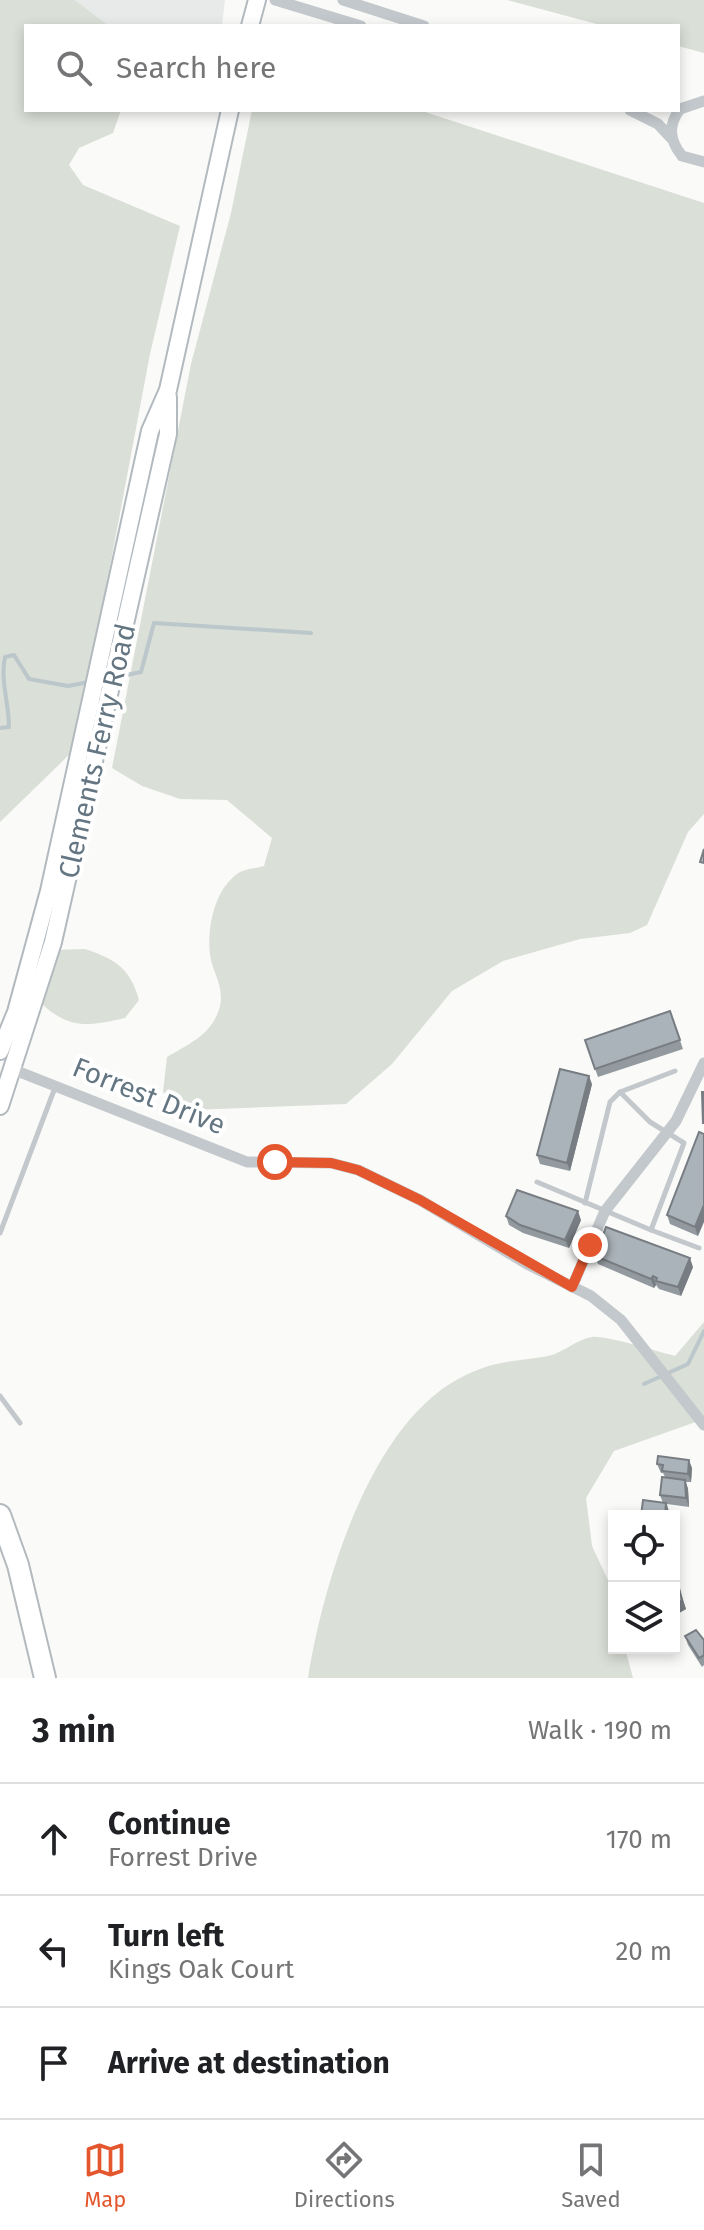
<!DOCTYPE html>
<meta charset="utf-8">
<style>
body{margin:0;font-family:"Fira Sans",sans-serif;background:#f6f6f6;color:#202124}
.controls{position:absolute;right:24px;bottom:24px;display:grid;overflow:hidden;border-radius:0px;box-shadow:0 4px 12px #0003}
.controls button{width:72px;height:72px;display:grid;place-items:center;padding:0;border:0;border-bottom:2px solid #e0e0e0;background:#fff;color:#202124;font:40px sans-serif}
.stop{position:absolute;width:24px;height:24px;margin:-18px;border:6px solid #e4572e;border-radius:50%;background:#fff}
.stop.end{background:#e4572e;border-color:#fff;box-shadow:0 2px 8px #0008}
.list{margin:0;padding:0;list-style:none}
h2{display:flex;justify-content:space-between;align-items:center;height:104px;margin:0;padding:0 32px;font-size:34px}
h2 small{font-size:26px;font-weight:400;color:#757577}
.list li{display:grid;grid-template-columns:52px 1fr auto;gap:24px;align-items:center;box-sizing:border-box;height:112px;padding:0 32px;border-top:2px solid #e0e0e0}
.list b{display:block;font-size:30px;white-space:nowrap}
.list p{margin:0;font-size:26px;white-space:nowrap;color:#757577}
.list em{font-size:26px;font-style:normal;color:#757577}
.icon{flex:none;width:44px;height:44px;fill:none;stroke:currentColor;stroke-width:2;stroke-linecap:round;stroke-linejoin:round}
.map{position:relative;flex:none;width:704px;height:1678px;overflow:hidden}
.search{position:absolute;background:#fff;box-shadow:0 4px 12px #0003;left:24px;right:24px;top:24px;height:88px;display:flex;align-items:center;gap:20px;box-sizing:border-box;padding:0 28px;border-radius:0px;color:#757577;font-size:30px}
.sheet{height:440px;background:#fff}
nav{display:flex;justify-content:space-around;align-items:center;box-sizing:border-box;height:112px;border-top:2px solid #e0e0e0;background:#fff;font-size:22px;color:#757577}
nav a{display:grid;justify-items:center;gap:4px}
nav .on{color:#e4572e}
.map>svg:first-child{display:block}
.built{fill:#e8e9e9}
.green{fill:#dadfd7}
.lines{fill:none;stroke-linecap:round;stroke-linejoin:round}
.stream{stroke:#bbc7cb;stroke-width:4}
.secondary-casing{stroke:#b3babf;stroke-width:20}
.motorway-casing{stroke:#b4b9bd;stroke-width:24}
.service{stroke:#c3c8cc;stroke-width:5}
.minor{stroke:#c3c8cc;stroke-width:11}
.secondary{stroke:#fff;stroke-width:16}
.motorway{stroke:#fff;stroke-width:20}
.wall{fill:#929a9f}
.shaded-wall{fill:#777d82}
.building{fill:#aab3b9;stroke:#777d82;stroke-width:2}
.route{stroke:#e4572e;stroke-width:10}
.labels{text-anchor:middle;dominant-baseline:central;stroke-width:8;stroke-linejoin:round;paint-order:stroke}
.street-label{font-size:28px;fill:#657683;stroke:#fff}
</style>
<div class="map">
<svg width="704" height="1678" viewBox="0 0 704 1678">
<rect width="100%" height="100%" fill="#fafaf8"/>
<path class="built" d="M75,0H225L222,26H109Z"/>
<g class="green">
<path d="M0,0H75L109,26H26V110H121L113,133L79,148L69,165L83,185L180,226L150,354L78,736L73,751L0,822Z"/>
<path d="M507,0H704V53L678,46V26H604Z"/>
<path d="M252,110H419L704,203V814L688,832L647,925L630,933L580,939L503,961L452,991L392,1064L346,1104L191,1110L163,1092L167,1057C187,1045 207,1037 217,1015C228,991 213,975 210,955C207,928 214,888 240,872C246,869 257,868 264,866L272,838L227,800L180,799L142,786L112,768L191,364L231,213Z"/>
<path d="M85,949C115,959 130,968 139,1000L125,1018C89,1026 70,1030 42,1004L55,950Z"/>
<path d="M704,1322V1419L614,1451L586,1498L592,1546L614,1593V1648H625L633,1678H308C323,1583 370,1425 460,1378C493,1360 514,1362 548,1356C563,1353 577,1339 592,1337C606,1335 658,1352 675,1356Z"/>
</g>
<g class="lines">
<g class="stream">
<path d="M117,677L141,672L154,623L311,633"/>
<path d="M0,728L9,727C9,704 0,679 5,657L14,655L29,679L68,686L89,682"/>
<path d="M644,1384L688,1364L704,1331"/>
</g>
<g class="secondary-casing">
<g id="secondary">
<path d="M250,26L257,0"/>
<path d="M0,1051L16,1012L49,891L150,431L168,390L230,110"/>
<path d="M0,1106L53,942L168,434V397"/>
</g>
</g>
<g class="motorway-casing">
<path id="motorway" d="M0,1515L18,1565L45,1678"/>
</g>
<g class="service">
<path d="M620,1092L675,1071"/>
<path d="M537,1182C575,1198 613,1214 651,1230L684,1143L650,1122L620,1092L610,1102L585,1203"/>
<path d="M651,1230L699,1248"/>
<path d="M0,1233L56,1085"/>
<path d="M0,1396L20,1423"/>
</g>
<g class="minor">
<path d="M275,0L361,26"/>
<path d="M343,0L424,26"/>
<path d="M704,101L680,109C668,125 669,140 682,156L704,162"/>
<path d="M630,110L658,124L671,138"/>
<path d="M12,1069L247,1162L331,1163L358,1170L420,1200L527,1264L591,1296L621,1320L704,1425"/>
<path d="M572,1287L605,1211L676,1121L704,1063"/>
</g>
<use href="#secondary" class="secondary"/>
<use href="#motorway" class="motorway"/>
</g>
<g class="wall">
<path d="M670,1011L683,1049L598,1077L585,1040Z"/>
<path d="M592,1084L570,1171L540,1164L537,1155Z"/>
<path d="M704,1134L698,1236L670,1224L667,1215Z"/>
<path d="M506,1216L581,1220L569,1248L523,1233L509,1225Z"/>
<path d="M595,1256L693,1267L681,1296L659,1289L656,1285L654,1288L598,1264Z"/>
<path d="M657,1464L692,1468L691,1482H686L688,1489L689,1507L667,1504L669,1512L663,1503L660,1495L665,1477L663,1473H661Z"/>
<path d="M674,1587V1589L679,1588L686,1609L679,1613L674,1614Z"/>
<path d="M685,1636L704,1640V1665L702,1667L688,1645Z"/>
</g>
<g class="shaded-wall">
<path d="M589,1076L592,1084L570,1171L567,1163Z"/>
<path d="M704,1205V1222L698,1236L695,1227Z"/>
<path d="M578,1211L581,1220L569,1248L565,1240Z"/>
<path d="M690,1258L693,1267L681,1296L678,1287Z"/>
<path d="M653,1276L656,1285L654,1288L651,1279Z"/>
<path d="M689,1460L692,1468L691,1482L688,1474Z"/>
<path d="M685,1480L688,1489L689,1507L686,1498Z"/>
<path d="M666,1503L669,1512V1516H665Z"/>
<path d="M679,1588L686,1609L679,1613L676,1605Z"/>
</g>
<g class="building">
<path d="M704,849V863L700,862Z"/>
<path d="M670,1011L680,1040L595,1069L585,1040Z"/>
<path d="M560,1069L589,1076L567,1163L537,1155Z"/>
<path d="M702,1092H704L703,1124Z"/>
<path d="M699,1132L704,1134V1205L695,1227L667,1215Z"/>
<path d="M517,1190L578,1211L565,1240L520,1225L506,1216Z"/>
<path d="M606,1227L690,1258L678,1287L656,1281L657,1278L653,1276L651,1279L595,1256Z"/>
<path d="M658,1456L689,1460L688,1474L662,1471L663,1465L657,1464Z"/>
<path d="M662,1477L685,1480L686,1498L660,1495Z"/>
<path d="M643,1500L666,1503L665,1516H641Z"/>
<path d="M679,1588L682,1600L674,1605V1589Z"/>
<path d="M696,1630L704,1640V1655L699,1658L685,1636Z"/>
</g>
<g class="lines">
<path class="route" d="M275,1162L331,1163L358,1170L420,1200L572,1287L590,1245"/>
</g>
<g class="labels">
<g class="street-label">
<text transform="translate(97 751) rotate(-77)">Clements Ferry Road</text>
<text transform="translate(149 1096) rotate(22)">Forrest Drive</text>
</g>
</g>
</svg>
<div class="controls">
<button><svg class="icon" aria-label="locate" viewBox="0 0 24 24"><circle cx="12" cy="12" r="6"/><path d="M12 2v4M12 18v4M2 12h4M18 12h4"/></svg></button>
<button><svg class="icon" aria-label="layers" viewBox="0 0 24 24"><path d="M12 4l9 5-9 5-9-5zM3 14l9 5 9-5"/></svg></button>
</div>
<div class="stop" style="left:275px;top:1162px"></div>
<div class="stop end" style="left:590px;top:1245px"></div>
<div class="search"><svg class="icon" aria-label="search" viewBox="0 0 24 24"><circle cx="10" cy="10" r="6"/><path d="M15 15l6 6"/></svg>Search here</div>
</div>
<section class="sheet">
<h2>3 min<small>Walk · 190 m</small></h2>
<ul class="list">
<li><svg class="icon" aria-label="ahead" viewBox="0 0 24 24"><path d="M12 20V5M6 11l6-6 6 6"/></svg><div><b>Continue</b><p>Forrest Drive</p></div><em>170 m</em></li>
<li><svg class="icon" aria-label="left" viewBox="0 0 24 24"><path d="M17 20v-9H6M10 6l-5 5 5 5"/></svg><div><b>Turn left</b><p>Kings Oak Court</p></div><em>20 m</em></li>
<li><svg class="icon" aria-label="arrive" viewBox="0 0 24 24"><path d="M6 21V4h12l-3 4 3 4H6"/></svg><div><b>Arrive at destination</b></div></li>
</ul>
</section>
<nav>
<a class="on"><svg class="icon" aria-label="map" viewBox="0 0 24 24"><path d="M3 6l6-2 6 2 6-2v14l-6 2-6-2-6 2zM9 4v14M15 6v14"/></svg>Map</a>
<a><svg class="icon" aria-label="directions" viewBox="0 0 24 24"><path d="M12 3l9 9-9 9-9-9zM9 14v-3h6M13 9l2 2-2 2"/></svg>Directions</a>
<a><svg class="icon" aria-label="saved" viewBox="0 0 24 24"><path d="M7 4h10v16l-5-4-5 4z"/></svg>Saved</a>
</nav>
